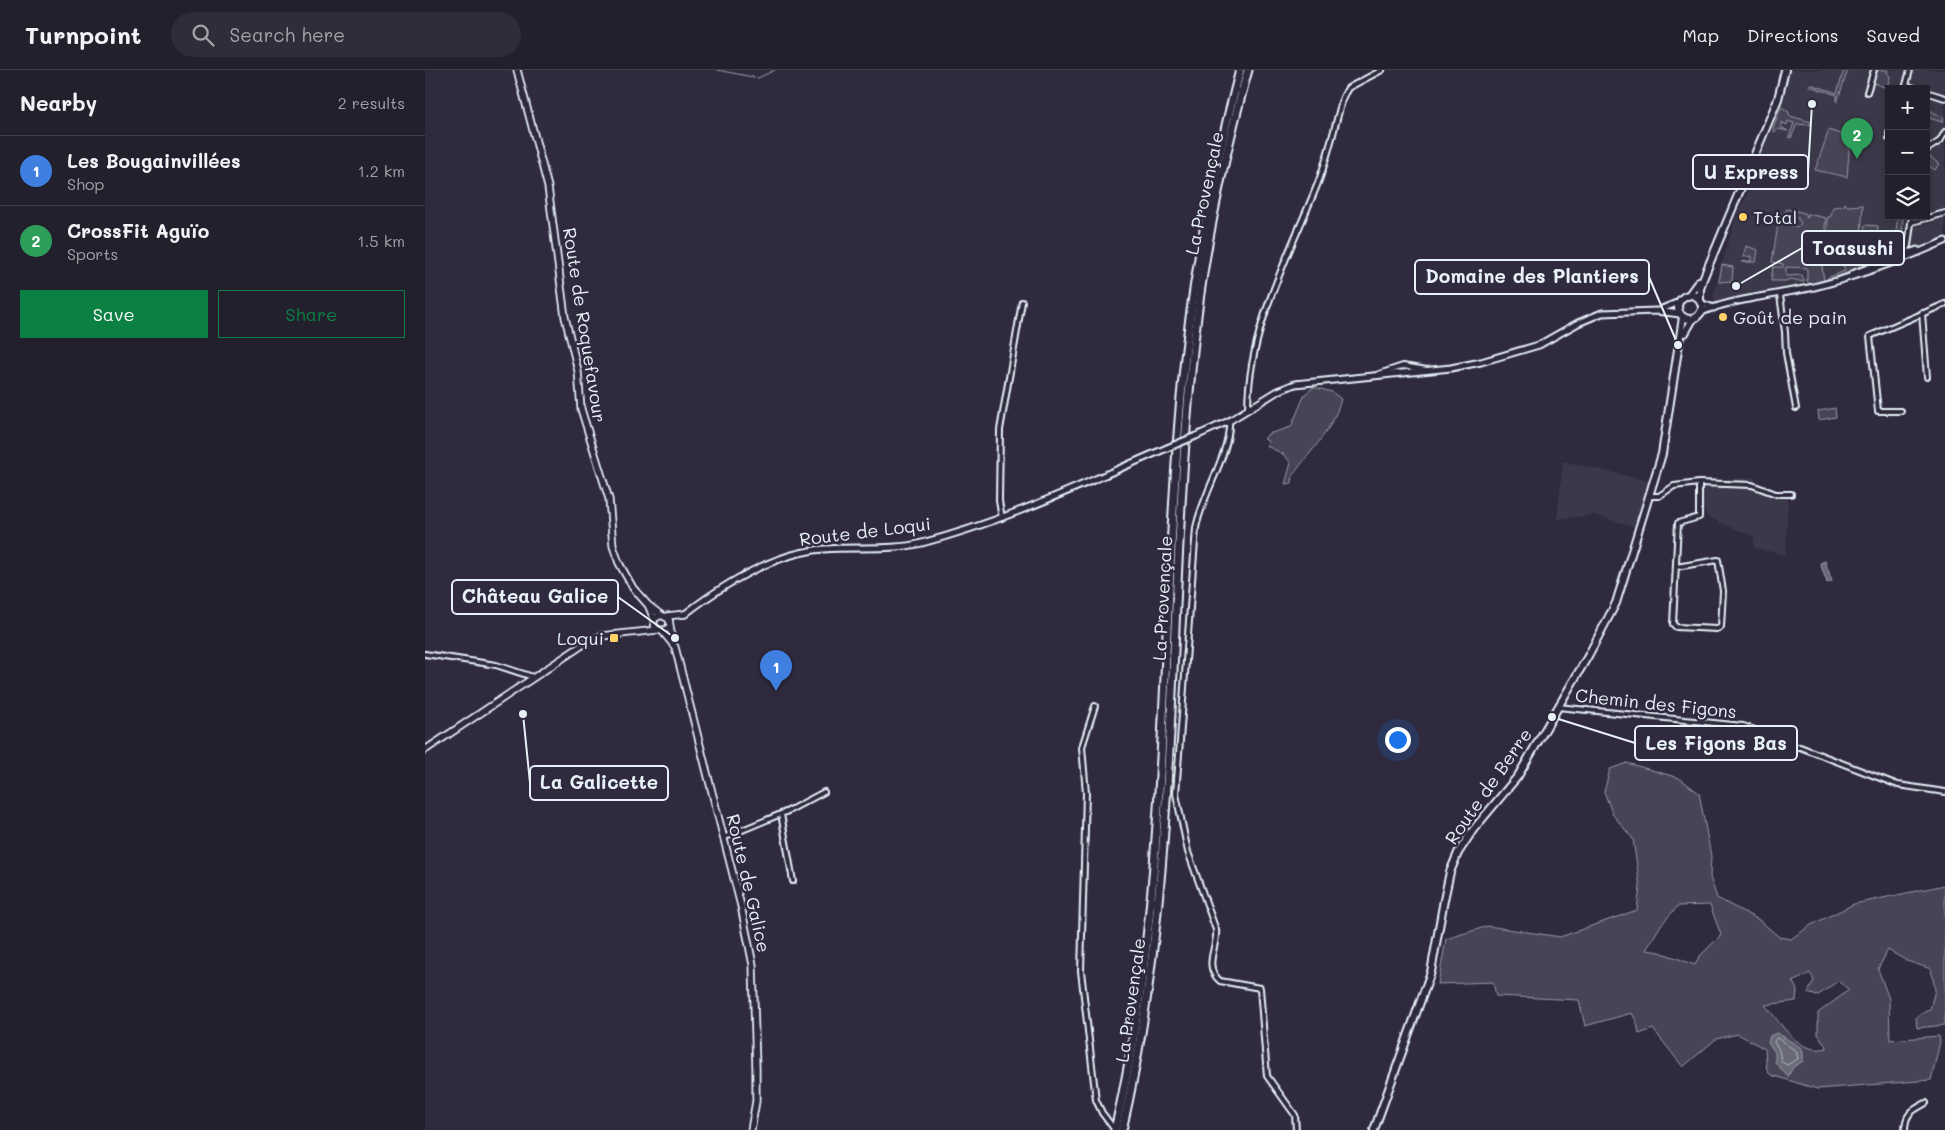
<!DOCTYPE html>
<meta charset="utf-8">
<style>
body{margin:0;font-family:Mali,sans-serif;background:#2f2d3a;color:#f1f3f6}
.controls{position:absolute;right:15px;top:15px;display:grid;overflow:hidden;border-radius:0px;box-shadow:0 2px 8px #0003}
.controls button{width:45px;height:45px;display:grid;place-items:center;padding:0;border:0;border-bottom:1px solid #403e4a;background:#23202e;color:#f1f3f6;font:25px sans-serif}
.you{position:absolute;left:972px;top:669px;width:18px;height:18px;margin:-12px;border:4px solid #fff;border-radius:50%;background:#1a73e8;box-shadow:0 0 0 8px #1a73e833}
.badge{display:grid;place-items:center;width:32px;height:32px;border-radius:50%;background:#0b8043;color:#fff;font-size:16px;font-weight:700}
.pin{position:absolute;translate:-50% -41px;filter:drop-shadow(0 1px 2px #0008)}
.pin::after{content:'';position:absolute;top:26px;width:18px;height:15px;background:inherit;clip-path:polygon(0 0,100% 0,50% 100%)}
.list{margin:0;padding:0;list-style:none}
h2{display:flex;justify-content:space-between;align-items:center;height:65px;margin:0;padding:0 20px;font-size:21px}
h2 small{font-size:16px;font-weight:400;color:#a3a3aa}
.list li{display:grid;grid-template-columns:32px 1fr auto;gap:15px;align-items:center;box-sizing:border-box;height:70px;padding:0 20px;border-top:1px solid #403e4a}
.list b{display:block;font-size:19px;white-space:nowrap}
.list p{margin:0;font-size:16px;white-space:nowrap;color:#a3a3aa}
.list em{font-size:16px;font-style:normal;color:#a3a3aa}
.actions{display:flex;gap:10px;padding:15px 20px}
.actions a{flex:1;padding:11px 0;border:1px solid #0b8043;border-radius:0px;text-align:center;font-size:18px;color:#0b8043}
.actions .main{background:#0b8043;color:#fff}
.icon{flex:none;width:28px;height:28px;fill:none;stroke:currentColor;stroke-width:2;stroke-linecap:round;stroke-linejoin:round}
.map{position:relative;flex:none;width:1520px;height:1060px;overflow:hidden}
header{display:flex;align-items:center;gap:30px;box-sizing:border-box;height:70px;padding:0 25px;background:#23202e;border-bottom:1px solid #403e4a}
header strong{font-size:24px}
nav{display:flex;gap:28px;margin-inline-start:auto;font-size:18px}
.search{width:350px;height:45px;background:#2f2d3a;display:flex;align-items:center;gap:12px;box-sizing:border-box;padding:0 18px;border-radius:28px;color:#a3a3aa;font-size:19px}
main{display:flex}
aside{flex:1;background:#23202e}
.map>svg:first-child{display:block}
.built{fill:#3b3749;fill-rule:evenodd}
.green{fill:#464455;stroke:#979aa6;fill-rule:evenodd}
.water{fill:#696978;stroke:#9c9fab}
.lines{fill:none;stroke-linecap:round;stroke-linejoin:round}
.shore{stroke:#b5bbc5;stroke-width:1}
.stream{stroke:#9c9fab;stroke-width:1}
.minor-casing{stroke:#e8f1f8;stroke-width:8}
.tertiary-casing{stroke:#e8f1f8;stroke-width:9}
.secondary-casing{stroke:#e8f1f8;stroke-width:9}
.primary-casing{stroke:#e8f1f8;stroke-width:10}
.motorway-casing{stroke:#e8f1f8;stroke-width:11}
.minor{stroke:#2f2a3d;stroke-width:4}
.tertiary{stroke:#2f2a3d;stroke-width:5}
.secondary{stroke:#2f2a3d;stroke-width:5.5}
.primary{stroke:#2f2a3d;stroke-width:6}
.motorway{stroke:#2f2a3d;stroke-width:7}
.tertiary-bridge-casing{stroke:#e8f1f8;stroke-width:9;stroke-linecap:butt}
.tertiary-bridge{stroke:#2f2a3d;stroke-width:5}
.poi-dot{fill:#ffd166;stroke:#2f2a3d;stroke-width:2}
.labels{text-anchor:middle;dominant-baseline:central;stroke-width:5;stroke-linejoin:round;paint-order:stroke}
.street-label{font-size:18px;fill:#e8f1f8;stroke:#2f2a3d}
.poi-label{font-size:18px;fill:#e8f1f8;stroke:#2f2a3d;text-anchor:start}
.leader{fill:none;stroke:#e8f1f8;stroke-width:2}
.callout-dot{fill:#e8f1f8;stroke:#2f2a3d;stroke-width:2}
.callout{fill:#2f2a3d;stroke:#e8f1f8;stroke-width:2}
.callout-label{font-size:19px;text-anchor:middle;font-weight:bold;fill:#e8f1f8}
</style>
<header>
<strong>Turnpoint</strong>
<div class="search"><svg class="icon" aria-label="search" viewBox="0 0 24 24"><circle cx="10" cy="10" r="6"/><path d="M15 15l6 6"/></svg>Search here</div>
<nav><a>Map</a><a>Directions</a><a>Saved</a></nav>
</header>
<main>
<aside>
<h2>Nearby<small>2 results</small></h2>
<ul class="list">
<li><span class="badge" style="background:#3f7fe0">1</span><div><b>Les Bougainvillées</b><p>Shop</p></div><em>1.2 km</em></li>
<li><span class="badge" style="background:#2e9e5b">2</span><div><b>CrossFit Aguïo</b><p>Sports</p></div><em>1.5 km</em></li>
</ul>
<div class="actions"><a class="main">Save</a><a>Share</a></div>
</aside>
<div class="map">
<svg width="1520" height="1060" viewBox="0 0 1520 1060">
<rect width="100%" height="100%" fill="#2f2a3d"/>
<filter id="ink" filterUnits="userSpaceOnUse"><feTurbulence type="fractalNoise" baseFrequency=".02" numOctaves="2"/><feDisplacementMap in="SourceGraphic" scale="10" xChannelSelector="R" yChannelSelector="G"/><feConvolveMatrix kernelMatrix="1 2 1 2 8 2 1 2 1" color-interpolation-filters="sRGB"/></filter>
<g filter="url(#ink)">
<g class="built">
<path d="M1362,0H1520V167L1415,207L1379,217L1295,233L1288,227L1297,193L1312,144L1331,107L1335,86L1353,45ZM1464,19H1501V146H1464Z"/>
<path d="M1138,391L1225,411L1213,458L1170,445L1132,449Z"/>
<path d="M1330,407L1329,417L1363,427L1361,485L1329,478V467L1284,448L1275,437L1277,416L1301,409Z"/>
</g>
<g class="green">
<path d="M1419,0H1423L1412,32V25L1384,16L1385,14L1412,23Z"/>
<path d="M1452,0H1463L1462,3L1465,6L1462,18L1448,13Z"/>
<path d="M1356,37L1363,41L1365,46L1386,52L1385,55L1372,54L1366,68L1364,67L1369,53L1363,51L1362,55L1356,52V57L1363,61L1353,59L1349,62L1348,58Z"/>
<path d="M1501,38L1519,48L1517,52L1501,47Z"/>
<path d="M1404,60L1421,66L1425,70L1422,107L1390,100Z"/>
<path d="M1503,85L1514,94L1510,100L1501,94Z"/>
<path d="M1420,133L1423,136L1438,135L1434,198L1404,210L1402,208L1420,201L1417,192H1411L1414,190V181H1411L1410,189H1396L1399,211L1386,215L1382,211V198L1361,197V206L1377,205L1379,212L1365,209L1361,211H1346L1348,197H1358V194L1347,192L1355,142L1363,150L1361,154L1374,157L1376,152L1373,150V147L1360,146L1359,143L1362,139L1380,143L1381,148L1383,147L1382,144L1401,148L1399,166L1402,179L1404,178L1401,172L1403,147L1406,146L1408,137L1419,136Z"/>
<path d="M1472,146H1478L1477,168H1471Z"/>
<path d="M1440,155L1453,156L1452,170H1454L1453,193L1439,197V172H1441V167L1439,166Z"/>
<path d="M1321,176L1333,180L1331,192H1317L1326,191V186L1318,187Z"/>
<path d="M1297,195L1308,197L1307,211L1294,212Z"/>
<path d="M889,317L907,322L916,329C908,360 886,380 868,405L867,413L860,414L866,393L858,384L842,376L843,371L839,369L843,364L866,357L880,324Z"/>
<path d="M1410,338L1411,347L1394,350L1393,341Z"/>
<path d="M1202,693L1254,708L1274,723L1286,786L1285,807L1292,828L1334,850L1354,867L1366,869L1386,855L1429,834L1520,815V955L1492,958L1491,947L1505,939L1510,920L1506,899L1482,891L1463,880L1453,899L1464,929L1465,970L1514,966L1515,972L1506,1010L1392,1019L1346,1005L1342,1001L1340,979L1313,964L1291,969L1258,997L1228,959L1214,964L1212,953L1207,943L1160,956L1154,930L1071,926L1068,912L1013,914L1021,869L1063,856L1135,867L1212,840L1215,817L1208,769L1188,745L1179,722L1185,699ZM1285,835L1296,865L1274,887L1270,895L1235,882L1221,880L1236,855L1253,836ZM1385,903L1389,910L1383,923L1392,926L1413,911L1424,920L1393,943V964L1402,978C1374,986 1357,954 1340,935L1371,931L1372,920L1368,912Z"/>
</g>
<g class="water">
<path d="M1400,491L1407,511L1402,513L1395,493Z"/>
<path d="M1352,963L1375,977L1378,982V991L1368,997L1363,1007L1350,992V982L1343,973L1345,966Z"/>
</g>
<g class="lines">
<path class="shore" d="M1352,968L1371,981L1373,989L1362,995L1356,991L1354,980L1349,972Z"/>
<path class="stream" d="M292,0L333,8L350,0"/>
<g class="minor-casing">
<g id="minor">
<path d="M1481,15L1492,19"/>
<path d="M1480,19L1485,0"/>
<path d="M1442,22L1449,0"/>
<path d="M1501,22L1520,28"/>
<path d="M1464,63V68"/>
<path d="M1501,80L1515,71L1520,62"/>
<path d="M1487,152L1520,143"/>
<path d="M1482,183L1487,146"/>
<path d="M1355,225L1360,262L1361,283L1371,338"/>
<path d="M1497,243L1502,307"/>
<path d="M954,304L978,296L1002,300"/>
<path d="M823,339C823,261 862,189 891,118C903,89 909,58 918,27L923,18L957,0"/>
<path d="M1476,341H1453L1445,266L1520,234"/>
<path d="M804,351C806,382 777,425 771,458L751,724L763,782L791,860C793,878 777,895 795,911L835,918L842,1006L870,1045L871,1060"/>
<path d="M1226,426H1234L1249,416L1274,413L1327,415L1351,424H1366"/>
<path d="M577,448L574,431L575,360L597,232"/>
<path d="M1251,497L1293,490L1298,521L1296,557L1292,559L1251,557L1248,554L1253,453L1274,447V413"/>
<path d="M0,584L71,595L108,607"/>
<path d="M670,636L657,677L661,723L656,901L671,1030L677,1043L690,1060"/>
<path d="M1133,637L1318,656L1330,660L1351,677H1375L1473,715L1520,722"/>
<path d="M356,744L368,811"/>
<path d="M298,768L363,741L399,722"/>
<path d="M1480,1060C1480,1043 1488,1040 1501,1033"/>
</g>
</g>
<g class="tertiary-casing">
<g id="tertiary">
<path d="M1474,186L1492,180"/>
<path d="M1427,204L1448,196"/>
<path d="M1275,233L1289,238"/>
<path d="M1237,239L1254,232"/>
<path d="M1274,244C1293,231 1363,223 1389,217C1434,206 1477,190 1520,171"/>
<path d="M771,366L804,351L853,321L870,314L1026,298L1056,292L1114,275L1153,253L1177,243L1231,241L1255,244"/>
<path d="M260,544C299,514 348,483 399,479C431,476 466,481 497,473C582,451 662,412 742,378"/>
<path d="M229,549V556L233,560H240L244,557"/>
</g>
</g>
<g class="secondary-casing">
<g id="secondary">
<path d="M92,0L123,117L140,247L153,301L156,339L184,429L188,476L194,493L208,518L223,535L236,545"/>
<path d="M224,537L229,549L236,545L244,549L247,570"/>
<path d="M242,546L260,544"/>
<path d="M237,561L250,577L316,836L328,895L331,999V1031L326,1060"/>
<path d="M0,680L162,572L176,566L233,560"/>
</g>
</g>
<g class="primary-casing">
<g id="primary">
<circle cx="1265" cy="237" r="12"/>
<path d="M1263,226L1274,211"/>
<path d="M1275,231V219L1278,209L1353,29L1360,0"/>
<path d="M1260,263L1268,249"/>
<path d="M949,1060L1006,902L1019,830L1025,802L1033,783L1048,760L1093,706L1163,586L1191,533L1237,384L1258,247"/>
</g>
</g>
<g class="motorway-casing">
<g id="motorway">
<path d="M690,1060C746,819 734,572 756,327C766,216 786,108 815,0"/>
<path d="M697,1060C758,798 740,528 770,263C780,174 799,86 823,0"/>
</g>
</g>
<use href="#minor" class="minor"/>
<use href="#tertiary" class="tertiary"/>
<use href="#secondary" class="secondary"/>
<use href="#primary" class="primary"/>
<use href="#motorway" class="motorway"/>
<g class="tertiary-bridge-casing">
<path id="tertiary-bridge" d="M742,378L771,366"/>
</g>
<use href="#tertiary-bridge" class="tertiary-bridge"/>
</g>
</g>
<g class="poi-dot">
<circle cx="1318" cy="147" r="5"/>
<circle cx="1298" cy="247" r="5"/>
<rect x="184" y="563" width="10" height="10" rx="2.5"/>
</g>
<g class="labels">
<g class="street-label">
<text transform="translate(779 123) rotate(-78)">La Provençale</text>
<text transform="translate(160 255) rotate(81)">Route de Roquefavour</text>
<text transform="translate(440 461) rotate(-7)">Route de Loqui</text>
<text transform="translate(737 528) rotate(-87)">La Provençale</text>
<text transform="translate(1231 633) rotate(6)">Chemin des Figons</text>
<text transform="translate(1063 716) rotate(-55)">Route de Berre</text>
<text transform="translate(324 813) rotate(77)">Route de Galice</text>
<text transform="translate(705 930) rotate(-82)">La Provençale</text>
</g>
<g class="poi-label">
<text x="1328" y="147">Total</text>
<text x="1308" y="247">Goût de pain</text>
<text x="179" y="568" text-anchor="end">Loqui</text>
</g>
</g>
<path class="leader" d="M1387 34L1383 102M1311 216L1377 178M1253 275L1224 207M250 568L193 527M1127 647L1210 673M98 644L105 713"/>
<g class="callout-dot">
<circle cx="1387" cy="34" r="5"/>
<circle cx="1311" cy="216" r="5"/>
<circle cx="1253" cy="275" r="5"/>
<circle cx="250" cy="568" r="5"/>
<circle cx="1127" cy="647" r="5"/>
<circle cx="98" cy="644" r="5"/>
</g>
<g class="callout">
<rect x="1268" y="85" width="115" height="34" rx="5"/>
<rect x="1377" y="161" width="102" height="34" rx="5"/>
<rect x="990" y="190" width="234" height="34" rx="5"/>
<rect x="27" y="510" width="166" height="34" rx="5"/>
<rect x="1210" y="656" width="162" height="34" rx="5"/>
<rect x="105" y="696" width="138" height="34" rx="5"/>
</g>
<g class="callout-label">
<text x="1326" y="109">U Express</text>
<text x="1428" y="185">Toasushi</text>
<text x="1107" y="213">Domaine des Plantiers</text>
<text x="110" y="533">Château Galice</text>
<text x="1291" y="680">Les Figons Bas</text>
<text x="174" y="719">La Galicette</text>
</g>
</svg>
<div class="controls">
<button>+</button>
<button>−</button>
<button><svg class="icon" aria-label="layers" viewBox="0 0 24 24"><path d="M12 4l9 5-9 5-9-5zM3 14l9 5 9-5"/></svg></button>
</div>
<div class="you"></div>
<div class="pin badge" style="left:351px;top:621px;background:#3f7fe0">1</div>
<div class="pin badge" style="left:1432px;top:89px;background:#2e9e5b">2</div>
</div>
</main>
